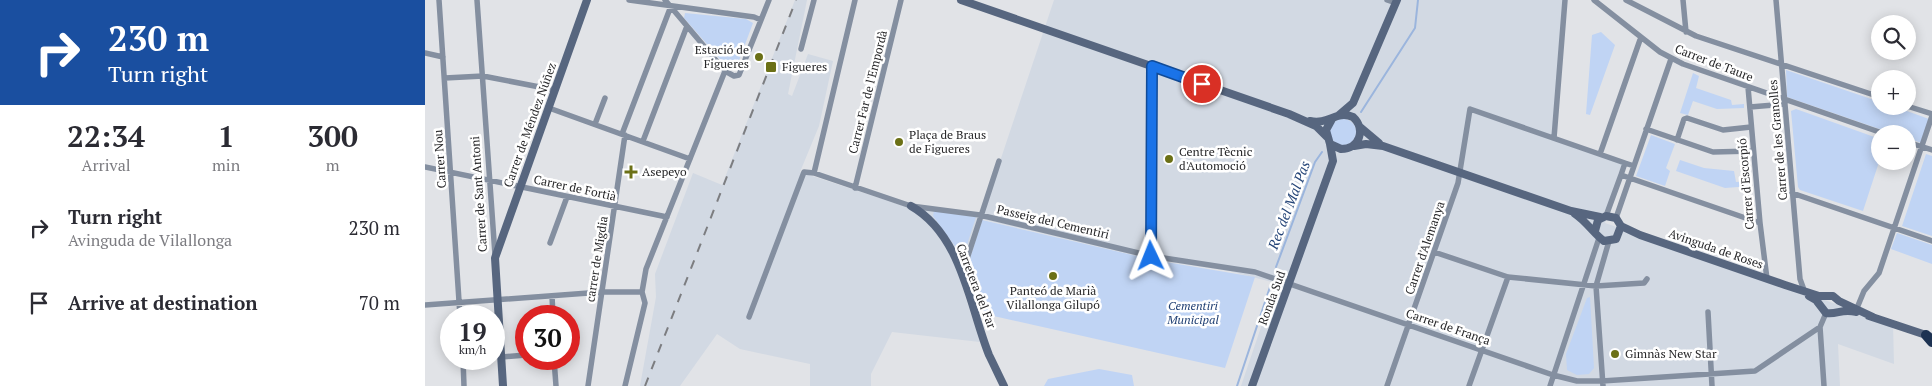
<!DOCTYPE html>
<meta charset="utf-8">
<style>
body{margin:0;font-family:"PT Serif",serif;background:#f7f7f7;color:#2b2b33;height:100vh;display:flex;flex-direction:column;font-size:19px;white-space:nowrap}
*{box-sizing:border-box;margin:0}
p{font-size:16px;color:#7c7c81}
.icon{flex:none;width:28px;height:28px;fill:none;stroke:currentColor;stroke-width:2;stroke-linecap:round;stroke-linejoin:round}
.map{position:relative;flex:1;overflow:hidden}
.sheet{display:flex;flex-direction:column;background:#fff;width:425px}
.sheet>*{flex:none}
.hud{background:#1a4fa0;color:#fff;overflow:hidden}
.controls{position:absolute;left:1446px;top:15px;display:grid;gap:10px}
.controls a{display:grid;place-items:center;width:45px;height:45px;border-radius:50%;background:#fff;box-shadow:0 2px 12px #0003;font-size:25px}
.speed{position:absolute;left:15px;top:305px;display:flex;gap:10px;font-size:25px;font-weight:700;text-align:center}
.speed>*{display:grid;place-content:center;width:65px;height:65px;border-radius:50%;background:#fff;box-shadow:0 2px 12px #0003;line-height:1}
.speed small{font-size:12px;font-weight:400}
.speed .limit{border:8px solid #d22;background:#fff;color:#111}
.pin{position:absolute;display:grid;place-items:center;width:42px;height:42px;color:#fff;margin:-21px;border:2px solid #fff;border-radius:50%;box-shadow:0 1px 5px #0007}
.me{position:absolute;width:55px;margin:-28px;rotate:358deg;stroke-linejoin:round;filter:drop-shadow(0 0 4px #0008)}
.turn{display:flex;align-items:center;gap:18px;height:105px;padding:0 25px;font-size:22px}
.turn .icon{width:65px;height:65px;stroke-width:2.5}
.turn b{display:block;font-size:35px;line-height:42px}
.eta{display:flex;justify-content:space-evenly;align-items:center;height:85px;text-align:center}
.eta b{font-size:30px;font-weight:700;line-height:35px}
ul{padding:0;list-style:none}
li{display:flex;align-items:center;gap:15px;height:75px;padding:0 25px}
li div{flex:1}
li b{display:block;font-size:19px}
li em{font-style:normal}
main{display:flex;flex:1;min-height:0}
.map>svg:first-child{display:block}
.built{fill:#d2d9e3}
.green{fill:#c0d4f4}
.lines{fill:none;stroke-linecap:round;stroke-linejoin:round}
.stream{stroke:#9bb5dd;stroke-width:2}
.street{stroke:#848fa0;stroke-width:5.5}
.secondary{stroke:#57667f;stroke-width:8}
.highway{stroke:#1d3252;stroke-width:10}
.rail{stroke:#7c7d80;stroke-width:2;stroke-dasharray:9 9;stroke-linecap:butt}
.route-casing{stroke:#114b97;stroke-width:12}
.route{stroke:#1a73e8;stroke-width:9}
.poi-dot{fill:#6b7016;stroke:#fff;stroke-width:2}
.labels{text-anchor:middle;stroke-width:5;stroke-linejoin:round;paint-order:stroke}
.poi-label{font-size:12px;fill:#272729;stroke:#fff;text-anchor:start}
.street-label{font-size:12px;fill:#272729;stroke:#fff}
.park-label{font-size:12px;font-style:italic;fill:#224174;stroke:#fff}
.water-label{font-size:14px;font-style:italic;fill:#254578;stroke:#fff}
</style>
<main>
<section class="sheet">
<div class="hud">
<div class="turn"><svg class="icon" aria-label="right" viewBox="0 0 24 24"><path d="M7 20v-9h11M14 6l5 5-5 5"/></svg><div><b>230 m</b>Turn right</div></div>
</div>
<div class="eta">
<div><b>22:34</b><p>Arrival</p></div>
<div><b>1</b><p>min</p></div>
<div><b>300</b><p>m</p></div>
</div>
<ul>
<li><svg class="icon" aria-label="right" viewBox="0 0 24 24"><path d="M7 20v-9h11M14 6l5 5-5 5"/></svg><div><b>Turn right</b><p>Avinguda de Vilallonga</p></div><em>230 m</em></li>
<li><svg class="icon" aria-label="arrive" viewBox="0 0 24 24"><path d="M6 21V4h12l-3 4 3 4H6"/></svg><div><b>Arrive at destination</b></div><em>70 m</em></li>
</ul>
</section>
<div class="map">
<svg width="1507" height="386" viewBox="0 0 1507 386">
<rect width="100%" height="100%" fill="#e1e3e7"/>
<!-- built -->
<path class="built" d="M370 0H382L363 94 367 96 383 54 408 61 394 126 375 172 482 207 556 218 629 0H1140L1130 138 1200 163 1180 223 1468 324 1469 364 1413 344 1415 386H816L851 283 804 271 729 260 556 219 536 283 555 342 467 332 446 374V386H385V364L315 349 292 334 255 386H215L231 297 230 274 268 173 297 185Z"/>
<!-- green -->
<path class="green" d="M260 13 321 19 328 23 312 66 307 70 302 67 259 18Z
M1176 32 1190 45 1165 115 1161 114 1167 35Z
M1361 70 1455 102V106H1468L1504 119 1496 143 1483 138 1482 134H1469L1362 97Z
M1268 73 1274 76 1271 88 1306 100 1307 105 1319 104V108L1292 109 1268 101 1263 115 1255 113Z
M1371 109 1455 139V159L1438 211 1375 190 1373 187 1366 111Z
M905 132a13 13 0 1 1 26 0a13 13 0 1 1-26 0Z
M1226 135 1250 144 1241 168 1245 171 1240 186 1211 176Z
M1501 154 1507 156V236L1477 226Z
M1255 160 1279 168 1309 171 1311 182 1326 181V186L1300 188 1251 171Z
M509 211 551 217 538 257 508 216Z
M557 220 729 260 830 277 800 368 555 313 541 271Z
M1472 233 1507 245V264L1466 249Z
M1165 297 1169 368 1164 374 1152 375 1142 370 1141 354 1162 298Z
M674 369 707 375 709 386H619L623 379Z"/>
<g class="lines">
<!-- stream -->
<path class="stream" d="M936 112 990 28 993 0
M851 267 890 162 897 152
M812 386 845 287"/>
<!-- street -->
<path class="street" d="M14 0 35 316
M52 0 70 255
M204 0 329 17 336 20
M240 0 300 71 309 76 314 75 344 0
M962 0 971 3
M1169 0 1235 52 1258 64 1460 134
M1201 0 1271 36 1455 97
M1258 0 1261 32
M1351 0 1375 279 1379 290
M376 49 389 0
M0 53 18 57
M20 78 58 76 130 90
M1323 87 1335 223 1342 279
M1482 106 1507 114
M1325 107 1360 104
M124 108 265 159
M170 124 180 98
M1221 129 1288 152 1328 151
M197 134 246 6
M1129 138 1140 0
M1252 140 1259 119 1262 118 1298 130 1326 127
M218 141 262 26
M1482 142 1507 150
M1175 154 1216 37
M1209 166 1200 163 1196 175 1335 223
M0 167 242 217
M389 173 430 0
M430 188 476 0
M1367 193 1507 241
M1181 216 1196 175
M1191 218 1246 59
M125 243 142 197
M1009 252 1083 277 1171 286 1219 283 1222 279
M726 256 727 66
M537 274 574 161
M127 296 128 316
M0 305 177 292H217
M1432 308 1439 291 1454 273 1507 116
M1283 312 1287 386
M324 317 379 172 389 173 486 206 555 215 726 256 830 272 1128 375 1152 381H1177L1330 371 1395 327 1401 313
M1395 327 1399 386
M77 357 101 355
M38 359 39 386
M129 359 131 386
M163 386 200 135
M200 386 220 303 217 292 221 269 300 71
M962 386 1033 183 1045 109 1200 163
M1044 386 1083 277
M1125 386 1174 238
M1178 386 1171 286 1184 241"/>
<!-- secondary -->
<path class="secondary" d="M536 0 864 114 891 126 902 137
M914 115 928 103 972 0
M885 121C904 125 911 110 928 117 941 129 935 149 916 149L905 144 901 130 907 119
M935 127 954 143
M929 146 941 144 958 146 1146 211 1175 217
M486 206C537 235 544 305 564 355 569 365 574 376 579 386
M1150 214C1161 221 1171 236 1179 241L1191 239 1196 226 1191 218 1181 216 1173 220 1170 231
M1196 226 1215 235 1360 285 1394 296H1408L1414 301 1448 317
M1384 296 1391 300 1401 313C1412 315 1417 308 1431 312
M1444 316 1504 336
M78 386 70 258 162 0
M827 386 908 161 905 144"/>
<!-- highway -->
<path class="highway" d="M1501 335 1507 342"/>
<!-- rail -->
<path class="rail" d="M220 386 371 0"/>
</g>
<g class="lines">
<!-- route casing -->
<g class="route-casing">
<path id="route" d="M726 256 727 66 777 84"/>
</g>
<!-- route -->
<use href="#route" class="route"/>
</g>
<!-- markers -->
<g class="poi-dot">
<circle cx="334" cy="57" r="5"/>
<rect x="340" y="61" width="12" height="12" rx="2.5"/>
<circle cx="474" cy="142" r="5"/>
<circle cx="744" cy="159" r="5"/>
<path d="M203.5 164.5h5v5h5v5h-5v5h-5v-5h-5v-5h5z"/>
<circle cx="628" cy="276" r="5"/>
<circle cx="1190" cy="354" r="5"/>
</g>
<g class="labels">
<!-- poi labels -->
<g class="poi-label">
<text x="324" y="54" text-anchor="end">Estació de<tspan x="324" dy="14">Figueres</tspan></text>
<text x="357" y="71">Figueres</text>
<text x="484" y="139">Plaça de Braus<tspan x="484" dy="14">de Figueres</tspan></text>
<text x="754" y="156">Centre Tècnic<tspan x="754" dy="14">d'Automoció</tspan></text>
<text x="217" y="176">Asepeyo</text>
<text x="628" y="295" text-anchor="middle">Panteó de Marià<tspan x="628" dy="14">Vilallonga Gilupó</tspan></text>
<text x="1200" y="358">Gimnàs New Star</text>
</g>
<!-- street labels -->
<g class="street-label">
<text transform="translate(1289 63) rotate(21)" y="4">Carrer de Taure</text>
<text transform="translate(443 92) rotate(-76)" y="4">Carrer Far de l'Empordà</text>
<text transform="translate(105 125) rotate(-70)" y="4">Carrer de Méndez Núñez</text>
<text transform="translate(1353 140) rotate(-95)" y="4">Carrer de les Granolles</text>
<text transform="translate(15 159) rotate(-94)" y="4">Carrer Nou</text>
<text transform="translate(1321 184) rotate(-95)" y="4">Carrer d'Escorpió</text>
<text transform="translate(150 188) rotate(12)" y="4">Carrer de Fortià</text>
<text transform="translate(54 194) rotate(-94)" y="4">Carrer de Sant Antoni</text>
<text transform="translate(628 222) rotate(13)" y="4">Passeig del Cementiri</text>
<text transform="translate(1000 248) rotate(-71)" y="4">Carrer d'Alemanya</text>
<text transform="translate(1291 249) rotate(19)" y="4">Avinguda de Roses</text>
<text transform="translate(172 259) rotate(-81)" y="4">carrer de Migdia</text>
<text transform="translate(551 286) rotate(69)" y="4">Carretera del Far</text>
<text transform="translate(847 298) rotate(-70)" y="4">Ronda Sud</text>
<text transform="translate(1023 327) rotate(19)" y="4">Carrer de França</text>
</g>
<!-- park labels -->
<g class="park-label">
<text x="768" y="310">Cementiri<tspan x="768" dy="14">Municipal</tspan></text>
</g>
<!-- water labels -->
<g class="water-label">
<text transform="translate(864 205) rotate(-69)" y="5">Rec del Mal Pas</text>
</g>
</g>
</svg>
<div class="controls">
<a><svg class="icon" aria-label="search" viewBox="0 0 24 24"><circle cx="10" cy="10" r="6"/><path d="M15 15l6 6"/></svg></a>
<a>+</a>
<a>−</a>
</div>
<div class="speed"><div>19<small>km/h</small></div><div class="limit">30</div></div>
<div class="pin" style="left:777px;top:84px;background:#d93025"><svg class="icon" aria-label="arrive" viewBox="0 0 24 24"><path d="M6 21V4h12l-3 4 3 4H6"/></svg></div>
<svg class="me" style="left:726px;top:256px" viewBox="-20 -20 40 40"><path d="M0-17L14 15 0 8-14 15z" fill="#1a73e8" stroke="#fff" stroke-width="4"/></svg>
</div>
</main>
